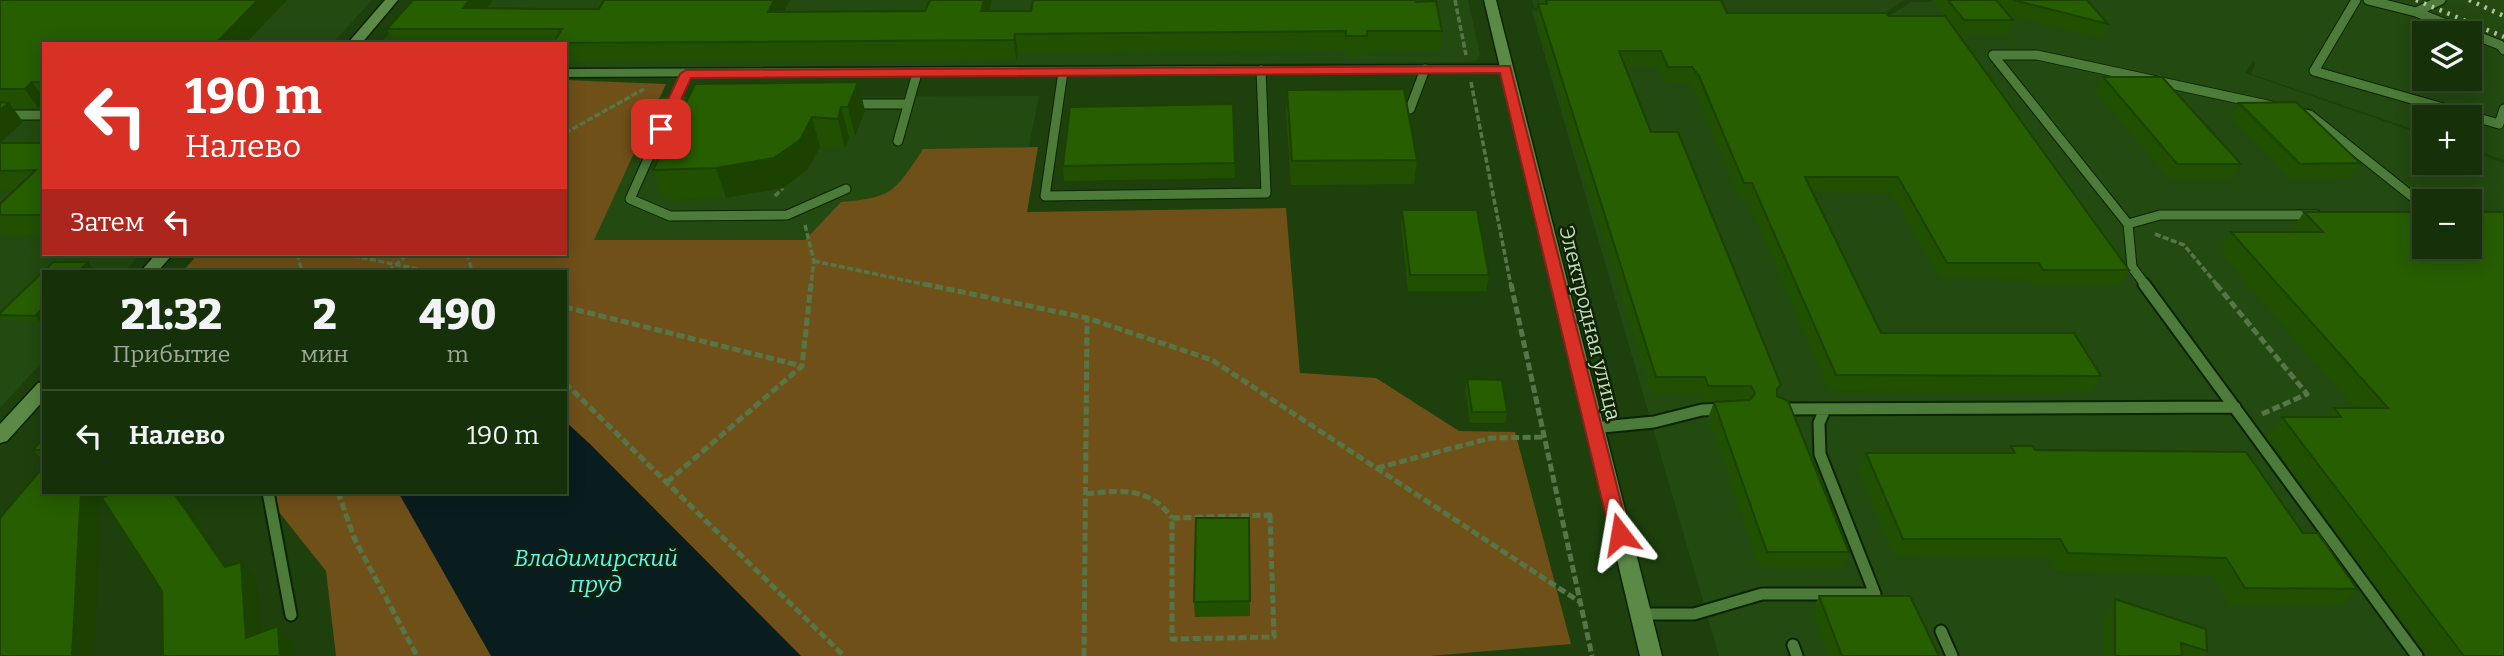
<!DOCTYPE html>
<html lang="ru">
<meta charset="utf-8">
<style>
body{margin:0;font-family:Bitter,serif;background:#1f3812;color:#f1f3f6;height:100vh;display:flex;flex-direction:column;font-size:26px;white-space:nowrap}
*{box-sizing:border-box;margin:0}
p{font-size:23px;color:#9ea99c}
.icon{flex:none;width:38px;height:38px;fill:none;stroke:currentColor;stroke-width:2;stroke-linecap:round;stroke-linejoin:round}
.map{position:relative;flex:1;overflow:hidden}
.drawer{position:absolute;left:42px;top:270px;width:525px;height:224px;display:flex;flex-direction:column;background:#163009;border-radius:0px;box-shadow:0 4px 18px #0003,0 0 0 2px #354b2a}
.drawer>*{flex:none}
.banner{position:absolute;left:42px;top:42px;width:525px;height:214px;border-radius:0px;box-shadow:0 4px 18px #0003,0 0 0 2px #354b2a;background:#d93025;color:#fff;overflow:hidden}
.tools{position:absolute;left:2412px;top:21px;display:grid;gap:14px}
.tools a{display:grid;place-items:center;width:70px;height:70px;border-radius:0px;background:#163009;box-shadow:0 4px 18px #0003,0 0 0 2px #354b2a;font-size:35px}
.pin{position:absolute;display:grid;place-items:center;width:60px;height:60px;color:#fff;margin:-30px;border-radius:14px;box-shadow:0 4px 10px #0006}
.me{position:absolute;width:77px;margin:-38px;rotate:346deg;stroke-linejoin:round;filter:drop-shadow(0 0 5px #0008)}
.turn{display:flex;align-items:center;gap:24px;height:147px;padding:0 28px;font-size:32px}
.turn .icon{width:91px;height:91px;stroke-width:2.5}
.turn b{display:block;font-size:49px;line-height:60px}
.then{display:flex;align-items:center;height:66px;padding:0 28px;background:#0003;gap:14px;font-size:26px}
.eta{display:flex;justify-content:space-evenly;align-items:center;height:119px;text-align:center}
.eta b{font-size:42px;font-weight:800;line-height:49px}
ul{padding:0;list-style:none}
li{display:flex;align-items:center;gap:21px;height:91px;padding:0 28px;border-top:2px solid #354b2a}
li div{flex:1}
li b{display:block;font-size:26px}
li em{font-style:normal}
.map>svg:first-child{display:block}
.built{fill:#234a10;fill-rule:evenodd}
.green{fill:#705019}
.water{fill:#091d1e}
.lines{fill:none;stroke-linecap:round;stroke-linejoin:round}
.lane-far1-casing{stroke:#0c2402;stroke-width:11}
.lane-casing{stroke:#0c2402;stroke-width:15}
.street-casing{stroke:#0c2402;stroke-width:3}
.secondary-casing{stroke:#0c2402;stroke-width:3}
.path-far1{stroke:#577648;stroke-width:3.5;stroke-dasharray:6 2.5;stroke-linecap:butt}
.path{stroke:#577648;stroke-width:5;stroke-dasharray:8 3.5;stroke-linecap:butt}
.lane-far1{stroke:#4d7b39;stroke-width:9}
.lane{stroke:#4d7b39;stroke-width:11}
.street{fill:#4d7b39;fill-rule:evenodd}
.secondary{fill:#5b8a47;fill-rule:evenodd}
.rail{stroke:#adc7a2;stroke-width:4.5;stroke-dasharray:2.5 6;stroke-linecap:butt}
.wall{fill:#215100}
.shaded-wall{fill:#1b4200}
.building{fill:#265e00;stroke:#1b4200;stroke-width:2}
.route{fill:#d93025;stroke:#8d1f18;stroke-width:2}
.labels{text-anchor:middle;stroke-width:5;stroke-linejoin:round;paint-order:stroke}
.street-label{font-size:21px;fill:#c3dcb9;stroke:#102307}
.water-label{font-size:23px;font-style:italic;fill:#5cf6f9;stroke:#102307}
</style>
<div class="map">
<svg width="2504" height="656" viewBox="0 0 2504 656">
<rect width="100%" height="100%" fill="#1d400c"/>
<!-- built -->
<path class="built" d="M0 0H372L332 44H44V254H141L125 271H44V360L0 408Z
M418 0H1468L1480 54 1477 60 1470 62 565 69V44H380Z
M1532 0H1905L1873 20 1534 8Z
M2039 0 2111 21 2043 0H2504V160L2469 148V117H2424V133L2251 74 2256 62 2253 61 2245 73 2424 135V163H2469V151L2504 163V656H1719L1532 11 1878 23 1911 2ZM2424 33H2469V79H2424ZM2424 201H2469V247H2424Z
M1039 96 1029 147 923 149 901 184 878 199 841 202 805 240H593L661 97Z"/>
<!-- green -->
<path class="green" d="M565 80 666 84 594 240H805L841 202C892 198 895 192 923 149L1038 147 1027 212 1286 208 1300 373 1376 378 1459 431 1515 432 1571 644 1430 656H336L326 571 263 492H565V271H183L198 254H565Z"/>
<!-- water -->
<path class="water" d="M565 421 591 445 801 656H491L398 492H565Z"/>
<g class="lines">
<!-- lane-far1 casing -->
<g class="lane-far1-casing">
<path id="lane-far1" d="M2356 0 2314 71 2499 124 2504 109
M2368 0 2416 12 2500 45 2504 50
M2416 12 2441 0
M1063 72 1045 196 1266 193 1261 70
M686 74 630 199 670 216 787 215 846 189
M852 104H908
M1410 109 1425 69
M2298 112 2310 115 2424 206
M0 115H44
M898 141 917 73
M2128 224 2160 215H2317
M2146 286 2132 267 2128 224 1993 55H2037L2272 106"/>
</g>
<!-- lane casing -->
<g class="lane-casing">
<path id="lane" d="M2144 284 2417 656
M1779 409 2235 407
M1592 428 1654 422 1702 410 1724 409
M268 492 291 615
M1640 614H1694L1762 594H1875L1820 454 1819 423 1825 409
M1941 631 1952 656
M1793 645 1797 656"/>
</g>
<!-- street casing -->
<g class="street-casing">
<path id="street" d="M1505 65 1512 69 1510 72 565 77V69Z"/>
</g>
<!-- secondary casing -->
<g class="secondary-casing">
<path id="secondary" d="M385 0H398L361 44H347Z
M1484 0H1496L1662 656H1640Z
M156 254H173L158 271H141Z
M44 382V400L7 441 0 443V424L38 383Z"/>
</g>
<!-- path-far1 -->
<path class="path-far1" d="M1455 0 1466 55
M1471 82 1511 286
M565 133 644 89
M775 196 783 188
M805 225 814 261 811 286
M2155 234 2184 245 2218 286
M297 254 302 271
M345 254 427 271
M467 254 472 271
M814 261 932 286
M389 271 408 254"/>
<!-- path -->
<path class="path" d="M924 284 1087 318 1212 360 1580 602
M1511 284 1592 656
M2216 284 2307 394 2260 415
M565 307 802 366
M565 383 844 656
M1377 468 1491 438 1544 437
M667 482 802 366 811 284
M338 492 355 540 417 656
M1086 494C1121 490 1150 487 1172 518
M1270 515 1274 637 1172 639V518Z
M1084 656 1087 318"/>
<!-- lane-far1 -->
<use href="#lane-far1" class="lane-far1"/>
<!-- lane -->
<use href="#lane" class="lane"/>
<!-- street -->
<use href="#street" class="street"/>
<!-- secondary -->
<use href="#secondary" class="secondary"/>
<!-- rail -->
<path class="rail" d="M2416 0 2504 37
M2469 0 2504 16"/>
</g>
<!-- wall -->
<path class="wall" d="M0 0H287L245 44H44V103L38 108H13L23 122 0 143Z
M604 0H790L783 12 925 11 930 0H992L989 11 1416 2 1442 31 1440 50 1366 51V56H1345V50L1018 53 1016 60 565 62V44H395L387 29 486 8 599 9Z
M1539 0H1721L1727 13 1889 16H1944L1931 0H2087L2108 24 2101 38 2009 15 2013 20 2007 35 1958 34 2129 270 2120 285H2035L2030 279 1940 278 1891 193 1813 192 1881 333 2101 376 2092 392 1829 391 1747 198 1740 199 1695 91 1689 83 1665 82 1658 66H1625L1651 132 1777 397 1849 552 1842 568H1760L1708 418 1714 402H1719H1703L1700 393H1651L1536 18 1538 4H1540Z
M2103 77 2241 164 2231 179H2169L2096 92Z
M858 82 865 111 855 136 849 137 845 148 820 147 808 169 783 188 726 198 664 200 653 170Z
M1287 90 1417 160 1414 184 1291 185 1286 114Z
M2239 103 2360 163 2350 178 2290 179 2231 118Z
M1233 104 1235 178 1064 181 1063 166Z
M0 143H44V235H4L0 230V204L14 190 0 191Z
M1402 210 1489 275 1486 291H1408L1401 225Z
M2304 212H2504V656H2429L2267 437 2282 417H2327L2334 408H2355L2219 252 2231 232H2292L2291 231Z
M53 262H88L93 268 89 271H44V317L39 321 3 320 0 317V313Z
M1467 379 1507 412 1505 423H1470L1465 390Z
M44 438V462L33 450Z
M2011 446 2035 450 2303 533 2357 589 2341 606 2230 605 2212 576 2056 571 2049 557 1894 556 1858 471 1866 453H2006Z
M1249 518 1250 616 1195 617 1194 602Z
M1819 596 1939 656H1829L1812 612Z
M2115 599 2207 651 2203 656H2103L2104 615Z"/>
<!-- shaded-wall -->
<path class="shaded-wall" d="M258 0H287L245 44H215Z
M469 0H493L471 27 463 8Z
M774 0H790L773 31 768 12Z
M984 0H992L984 30 981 11Z
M1015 34 1018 53 1016 60 1014 40Z
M32 82 44 99V103L38 108 25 89Z
M858 82 865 111 855 136 848 107Z
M9 103 23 122 0 143V110Z
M841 107 849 137 845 148 838 119Z
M812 117 820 147 808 169 783 188 726 198 716 168Z
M88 262 93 268 89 271H79Z
M44 307V317L39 321 35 316Z
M81 492H101L94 656H72Z
M173 492H175L241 586 225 567Z
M241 562 257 582 263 656 246 638Z
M278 626 294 645 295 656H280Z"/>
<!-- building -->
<path class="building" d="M0 0H258L215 44H44V82H32L25 89H0Z
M413 0H469L463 8 542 9H599L604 0H774L768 12 925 11 930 0H984L981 11H1031L1033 0H1415L1416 2 1436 1 1442 31H1367V36H1346V31L1015 34 1014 40 553 43 562 29H387Z
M1546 0H1721L1727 13H1886L1889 16H1945L2129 270H2043L2039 263H1947L1898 177H1805L1881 333H2074L2101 376 1836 375 1752 183H1744L1699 76 1692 67H1668L1661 51H1619L1651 132H1678L1781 385 1777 389V396L1788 401 1849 552H1767L1714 402 1750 400 1755 393 1751 386H1708L1705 377H1656L1538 4H1547Z
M1948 0H1996L2013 20H1964Z
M2013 0H2087L2108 24Z
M2103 77H2162L2241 164H2177Z
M858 82 848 107H841L838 119 812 117 800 140 774 158 716 168 653 170 695 84Z
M1404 89 1417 160 1292 161 1287 90Z
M0 102 9 103 0 110Z
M2296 102 2360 163 2300 164 2239 103Z
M1233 104 1235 163 1063 166 1070 107Z
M0 143H44V215H0V204L36 170 0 171Z
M1402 210H1477L1489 275H1410Z
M2304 212H2424V247H2469V212H2504V656H2464L2282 417H2341L2334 408H2388L2231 232H2323Z
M53 262H88L79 271H44V307L35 316 0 315V313Z
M1467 379 1502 380 1507 412H1472Z
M44 438V450H33Z
M2011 446H2033L2035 450 2246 452 2303 533H2318L2357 589 2245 588 2226 558 2068 553 2060 539H1903L1866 453H2015Z
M44 466V492H81L72 656H0V518Z
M114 492H173L225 567 241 562 246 638 278 626 280 656H163L162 591 102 498Z
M1196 518H1249L1250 601 1194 602Z
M1819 596H1910L1939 656H1842Z
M2115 599 2206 629 2207 651 2181 643 2182 656H2115Z"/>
<!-- route -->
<path class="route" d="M1510 66 1629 534 1620 541 1610 534 1500 73 691 78 666 132 654 129 680 74 686 70Z"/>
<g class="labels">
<!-- street labels -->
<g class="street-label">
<text transform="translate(1590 323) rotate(76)" y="7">Электродная улица</text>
</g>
<!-- water labels -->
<g class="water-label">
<text x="596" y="566">Владимирский<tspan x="596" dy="26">пруд</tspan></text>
</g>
</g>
</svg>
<div class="tools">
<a><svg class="icon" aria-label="layers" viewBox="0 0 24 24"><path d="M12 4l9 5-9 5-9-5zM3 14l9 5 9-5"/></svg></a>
<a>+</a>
<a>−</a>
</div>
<div class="pin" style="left:661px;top:129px;background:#d93025"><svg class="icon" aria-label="arrive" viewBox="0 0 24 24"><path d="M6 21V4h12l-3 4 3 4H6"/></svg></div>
<svg class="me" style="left:1620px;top:534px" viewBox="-20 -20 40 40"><path d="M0-17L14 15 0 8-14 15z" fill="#d93025" stroke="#fff" stroke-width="4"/></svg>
<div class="banner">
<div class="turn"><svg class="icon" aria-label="left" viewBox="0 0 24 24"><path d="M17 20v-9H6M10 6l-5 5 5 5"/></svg><div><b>190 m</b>Налево</div></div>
<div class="then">Затем<svg class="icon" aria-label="left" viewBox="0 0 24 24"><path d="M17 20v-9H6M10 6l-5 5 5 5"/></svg></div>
</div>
<section class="drawer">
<div class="eta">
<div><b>21:32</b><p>Прибытие</p></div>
<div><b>2</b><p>мин</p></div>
<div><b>490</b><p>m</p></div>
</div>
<ul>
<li><svg class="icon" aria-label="left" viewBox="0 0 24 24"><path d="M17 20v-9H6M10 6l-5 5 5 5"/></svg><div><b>Налево</b></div><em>190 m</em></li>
</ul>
</section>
</div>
